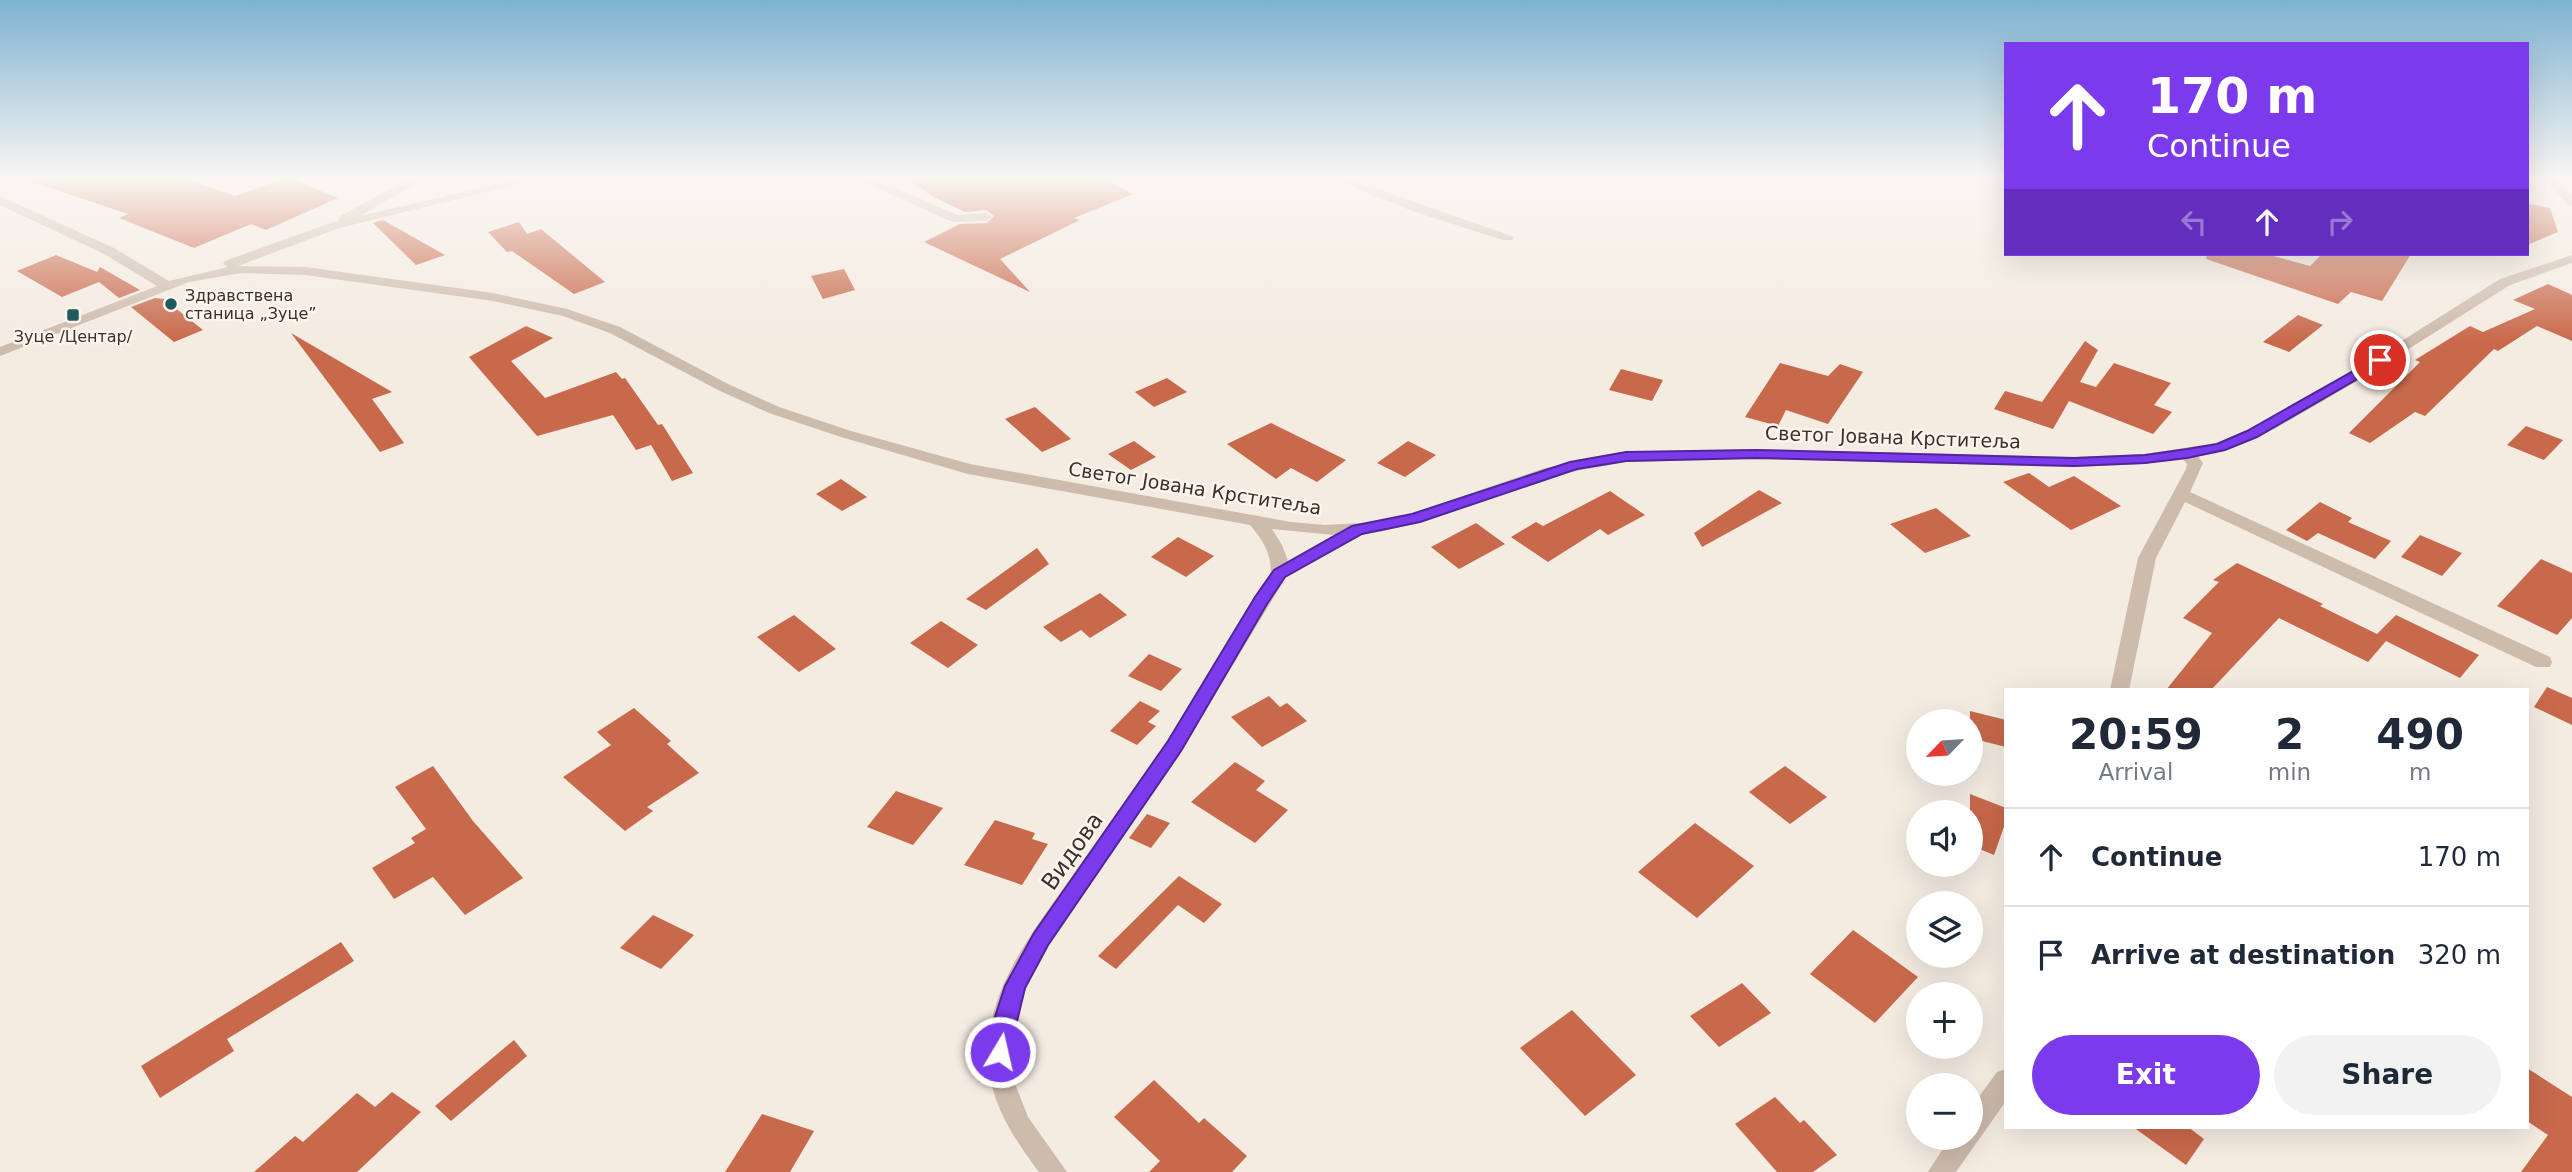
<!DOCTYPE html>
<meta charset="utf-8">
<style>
body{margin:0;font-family:"DejaVu Sans",sans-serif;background:#f2f2f3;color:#1f2937;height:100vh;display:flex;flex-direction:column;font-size:26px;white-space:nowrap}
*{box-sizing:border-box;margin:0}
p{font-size:23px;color:#747a83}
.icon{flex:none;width:38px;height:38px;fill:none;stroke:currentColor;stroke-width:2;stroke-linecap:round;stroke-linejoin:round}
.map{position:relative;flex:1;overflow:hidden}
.panel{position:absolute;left:2004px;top:688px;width:525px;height:441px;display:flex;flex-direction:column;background:#fff;border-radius:0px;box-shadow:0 7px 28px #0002}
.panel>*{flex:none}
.top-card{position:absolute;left:2004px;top:42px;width:525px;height:214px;border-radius:0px;box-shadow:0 7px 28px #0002;background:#7c3aed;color:#fff;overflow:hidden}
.needle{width:46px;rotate:245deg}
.fabs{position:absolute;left:1906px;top:709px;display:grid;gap:14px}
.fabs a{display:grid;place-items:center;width:77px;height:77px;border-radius:50%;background:#fff;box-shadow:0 7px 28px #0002;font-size:35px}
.pin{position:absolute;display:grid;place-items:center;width:60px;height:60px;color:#fff;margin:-30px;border:4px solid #fff;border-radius:50%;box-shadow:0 2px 7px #0007}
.me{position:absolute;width:77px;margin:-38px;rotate:9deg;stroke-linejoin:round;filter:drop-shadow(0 0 5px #0008)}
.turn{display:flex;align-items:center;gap:24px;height:147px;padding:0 28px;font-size:32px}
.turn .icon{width:91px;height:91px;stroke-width:2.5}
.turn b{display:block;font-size:49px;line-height:60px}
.lanes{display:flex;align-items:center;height:66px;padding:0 28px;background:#0003;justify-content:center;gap:35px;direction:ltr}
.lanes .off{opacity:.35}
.eta{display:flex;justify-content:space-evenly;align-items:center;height:119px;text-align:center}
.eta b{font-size:42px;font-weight:700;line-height:49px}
.cta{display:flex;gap:14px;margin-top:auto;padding:14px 28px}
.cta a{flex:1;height:80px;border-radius:42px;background:#7c3aed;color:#fff;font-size:28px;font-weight:700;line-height:80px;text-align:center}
.cta a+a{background:#f2f2f3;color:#1f2937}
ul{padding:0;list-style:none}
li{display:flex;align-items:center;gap:21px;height:98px;padding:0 28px;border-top:2px solid #e0e1e3}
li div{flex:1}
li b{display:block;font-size:26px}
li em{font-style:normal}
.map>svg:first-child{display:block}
.building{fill:#c8694b}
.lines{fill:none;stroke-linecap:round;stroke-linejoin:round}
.minor{fill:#cdbbac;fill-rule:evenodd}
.route{fill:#7c3aed;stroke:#51269a;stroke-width:2}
.poi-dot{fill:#1f5a5e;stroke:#fbf5ee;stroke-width:2.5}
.labels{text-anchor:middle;stroke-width:5;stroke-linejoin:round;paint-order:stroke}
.far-poi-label{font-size:16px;fill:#3b302b;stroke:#fbf5ee;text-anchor:start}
.street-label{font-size:19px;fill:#3b302b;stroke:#fbf5ee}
.near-street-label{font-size:23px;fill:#3b302b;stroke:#fbf5ee}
</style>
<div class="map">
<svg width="2572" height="1172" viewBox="0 0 2572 1172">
<rect width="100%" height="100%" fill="#f4ebe1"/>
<!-- building -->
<path class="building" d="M30 177H181L235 196 288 177 338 198 266 230 251 224 194 248 119 218 128 214 30 181Z
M904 177H1103L1133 194 1074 218 1080 220 1000 259 1030 292 924 242 960 224 987 223 994 216 986 210 965 212 934 197Z
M2527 204 2550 208 2558 232 2527 245Z
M383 220 445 255 416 265 373 223Z
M519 222 527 234 541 229 605 282 574 294 512 251 507 252 488 232Z
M2207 254H2266L2310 266 2322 254H2411L2382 301 2351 292 2338 304 2206 259Z
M56 255 97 272 100 267 140 290 119 298 99 282 62 297 17 271Z
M844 269 855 290 823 299 811 276Z
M2548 284 2572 295V341L2537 326 2498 351 2494 349 2425 416 2415 412 2370 443 2349 433 2420 362 2415 360 2470 326 2483 332 2535 309 2513 300Z
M155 298 164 299 203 330 174 342 131 307Z
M2298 315 2323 325 2289 352 2263 342Z
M526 326 553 338 511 361 545 398 616 372 622 379 625 378 658 425 662 424 693 473 672 481 651 445 636 450 613 415 537 436 469 357Z
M291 333 392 392 372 399 404 443 380 452Z
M2085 341 2098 350 2080 382 2096 387 2114 363 2171 383 2154 405 2172 412 2153 434 2069 401 2053 429 1994 409 2005 391 2042 402Z
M1780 363 1828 376 1840 364 1863 372 1828 424 1786 410 1778 426 1745 417Z
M1621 369 1663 380 1652 401 1609 390Z
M1167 378 1187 392 1154 407 1135 392Z
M1035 407 1071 439 1042 452 1005 419Z
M1271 423 1346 460 1317 482 1291 468 1276 479 1227 444Z
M2526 426 2563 440 2544 460 2507 445Z
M1134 441 1156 457 1131 470 1108 454Z
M1408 441 1436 455 1405 477 1377 463Z
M2029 473 2049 487 2074 476 2121 506 2071 530 2003 482Z
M841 479 867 497 842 511 816 494Z
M1759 490 1782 503 1702 547 1694 533Z
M1610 491 1645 515 1608 535 1600 529 1548 562 1511 537 1536 522 1543 526Z
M2320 502 2352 518 2348 522 2391 541 2375 559 2318 533 2307 541 2286 530Z
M1936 508 1971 536 1925 553 1890 524Z
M1476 523 1505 544 1459 569 1431 547Z
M2420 535 2462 553 2442 576 2401 557Z
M1178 537 1214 556 1186 577 1151 557Z
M1037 548 1049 564 986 610 966 599Z
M2541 559 2572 573V618L2557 635 2497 606Z
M2237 563 2323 604 2320 606 2377 634 2396 615 2479 655 2460 678 2386 641 2368 662 2279 618 2211 690H2166L2212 633 2183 618 2219 582 2213 580Z
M1100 593 1127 615 1090 638 1081 630 1061 642 1043 627Z
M794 615 836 649 799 672 757 637Z
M941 621 978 645 948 668 910 643Z
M1149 654 1182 669 1161 691 1128 676Z
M2547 687 2572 698V725L2534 707Z
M1269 696 1280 707 1287 703 1307 721 1262 747 1231 717Z
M1140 701 1160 711 1148 722 1156 726 1137 745 1110 731Z
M634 708 671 741 667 744 699 773 647 807 653 811 625 831 563 777 611 745 597 732Z
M1970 711 2006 720V747L1970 738Z
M1235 762 1265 781 1256 790 1288 810 1255 843 1191 802Z
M433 766 473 821 523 878 465 915 433 877 394 899 372 868 415 843 411 838 426 829 395 787Z
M1785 766 1827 797 1790 824 1749 792Z
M896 791 943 808 913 845 867 827Z
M1970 794 2006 808V821L1994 855 1970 845Z
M1147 814 1170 823 1151 848 1129 838Z
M995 820 1035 833 1032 839 1048 844 1022 885 964 865Z
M1695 823 1754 866 1697 918 1638 872Z
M1179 876 1222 904 1204 923 1178 905 1116 969 1098 956Z
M653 915 694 935 661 969 620 948Z
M1853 930 1918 977 1875 1023 1810 974Z
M341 942 354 961 227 1039 234 1051 160 1098 141 1066Z
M1742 983 1771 1013 1719 1047 1690 1016Z
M1572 1010 1636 1075 1585 1116 1520 1048Z
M514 1040 527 1056 451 1121 435 1106Z
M2527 1068 2572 1097V1172H2521L2548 1135 2527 1121Z
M1154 1080 1199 1123 1204 1118 1247 1156 1232 1172H1149L1160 1161 1114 1117Z
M392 1092 421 1112 357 1172H254L295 1136 303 1142 357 1093 375 1107Z
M1775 1097 1800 1123 1804 1120 1837 1155 1813 1172H1777L1735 1124Z
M762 1114 814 1131 790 1172H725Z
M2133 1127H2188L2204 1139 2186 1165Z"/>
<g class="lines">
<!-- minor -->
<path class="minor" d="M412 177H427L360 216 527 177H548L339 228 238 266 305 267 493 293 567 309 620 327 728 384 779 407 851 431 970 464 1291 522 1325 525 1379 522 1410 514 1545 468 1626 452 1756 449 2074 457 2145 454 2216 443 2266 422 2354 371 2500 279 2572 255V263L2510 285 2364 377 2276 428 2226 450 2197 455 2203 463 2190 492 2550 657 2552 662 2550 667H2536L2185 502 2156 558 2129 690H2110L2138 558 2186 469 2187 464 2182 458 2145 464 2074 467 1756 459 1626 462 1554 475 1421 522 1379 532 1359 533 1286 577 1181 751 1049 946 1026 988 1015 1026 1012 1052 1015 1084 1028 1117 1067 1172H1039C1012 1136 988 1100 988 1053 988 982 1042 920 1080 865 1108 825 1137 785 1165 744 1203 689 1236 630 1271 573 1271 553 1263 540 1250 525L968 474 841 437 769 413 718 390 610 333 563 316 493 301 305 275 241 273 189 282 0 356V347L157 286 104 254 0 205V196L114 248 169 281 228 267 223 264 225 261 339 220 340 216ZM1272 529 1334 535 1288 561 1282 545Z
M853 177H869L958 215 986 213 992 217 986 221 952 222Z
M1327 177H1344L1514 237 1513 240H1503L1415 212Z
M2542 177H2555L2572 195V206L2568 205Z
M2006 1069V1101L1956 1172H1928L1950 1138H1970V1109L1997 1072Z"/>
</g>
<!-- sky -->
<linearGradient id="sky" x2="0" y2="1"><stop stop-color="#7eb2d2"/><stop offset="0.52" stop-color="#faf6f2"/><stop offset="1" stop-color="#faf6f2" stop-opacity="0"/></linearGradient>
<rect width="2572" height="341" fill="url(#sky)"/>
<!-- route -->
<path class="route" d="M2380 356 2387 360 2385 363 2257 437 2225 450 2187 458 2145 463 2074 466 1756 458 1626 461 1577 469 1420 522 1362 534 1285 577 1267 604 1181 751 1048 945 1025 988 1008 1059 1000 1062 992 1059 989 1052 992 1026 1005 986 1034 933 1168 741 1255 597 1274 570 1352 526 1412 514 1570 462 1626 452 1756 450 2074 458 2145 455 2187 449 2217 444 2247 431Z"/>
<!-- markers -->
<g class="poi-dot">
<circle cx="171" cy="304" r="7"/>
<rect x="66" y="308" width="14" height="14" rx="3.5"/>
</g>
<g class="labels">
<!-- far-poi labels -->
<g class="far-poi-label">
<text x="185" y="301">Здравствена<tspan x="185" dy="18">станица „Зуце”</tspan></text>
<text x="73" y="342" text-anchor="middle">Зуце /Центар/</text>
</g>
<!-- street labels -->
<g class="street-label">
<text transform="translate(1893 437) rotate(2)" y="7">Светог Јована Крститеља</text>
<text transform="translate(1195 488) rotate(9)" y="7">Светог Јована Крститеља</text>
</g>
<!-- near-street labels -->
<g class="near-street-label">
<text transform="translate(1072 851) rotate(-55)" y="8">Видова</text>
</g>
</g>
</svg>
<div class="fabs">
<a><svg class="needle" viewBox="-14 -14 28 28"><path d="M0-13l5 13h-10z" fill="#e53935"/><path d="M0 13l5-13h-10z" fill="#747a83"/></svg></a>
<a><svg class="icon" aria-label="sound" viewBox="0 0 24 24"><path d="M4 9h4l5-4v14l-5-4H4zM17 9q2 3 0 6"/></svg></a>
<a><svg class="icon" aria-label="layers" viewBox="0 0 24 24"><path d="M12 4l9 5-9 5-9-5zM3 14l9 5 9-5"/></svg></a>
<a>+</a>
<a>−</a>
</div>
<div class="pin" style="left:2380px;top:360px;background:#d93025"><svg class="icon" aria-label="arrive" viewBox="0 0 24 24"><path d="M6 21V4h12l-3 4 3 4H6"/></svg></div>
<svg class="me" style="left:1000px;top:1052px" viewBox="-20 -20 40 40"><circle r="17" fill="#7c3aed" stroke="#fff" stroke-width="3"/><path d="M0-11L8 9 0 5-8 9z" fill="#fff"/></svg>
<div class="top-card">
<div class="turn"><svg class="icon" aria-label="ahead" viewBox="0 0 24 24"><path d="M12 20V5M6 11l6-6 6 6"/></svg><div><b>170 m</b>Continue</div></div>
<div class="lanes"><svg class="icon off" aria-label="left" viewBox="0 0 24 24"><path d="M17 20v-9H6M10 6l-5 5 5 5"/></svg><svg class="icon" aria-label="ahead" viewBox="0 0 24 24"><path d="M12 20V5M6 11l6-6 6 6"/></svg><svg class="icon off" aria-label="right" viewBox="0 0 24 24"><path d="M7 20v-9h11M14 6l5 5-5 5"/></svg></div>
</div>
<section class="panel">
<div class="eta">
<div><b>20:59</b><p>Arrival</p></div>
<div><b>2</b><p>min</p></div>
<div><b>490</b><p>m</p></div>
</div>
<ul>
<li><svg class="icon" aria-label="ahead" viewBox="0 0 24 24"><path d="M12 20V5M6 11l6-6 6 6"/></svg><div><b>Continue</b></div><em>170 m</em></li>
<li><svg class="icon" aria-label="arrive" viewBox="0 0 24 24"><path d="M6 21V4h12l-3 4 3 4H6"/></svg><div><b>Arrive at destination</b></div><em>320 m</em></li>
</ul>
<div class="cta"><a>Exit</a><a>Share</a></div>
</section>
</div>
